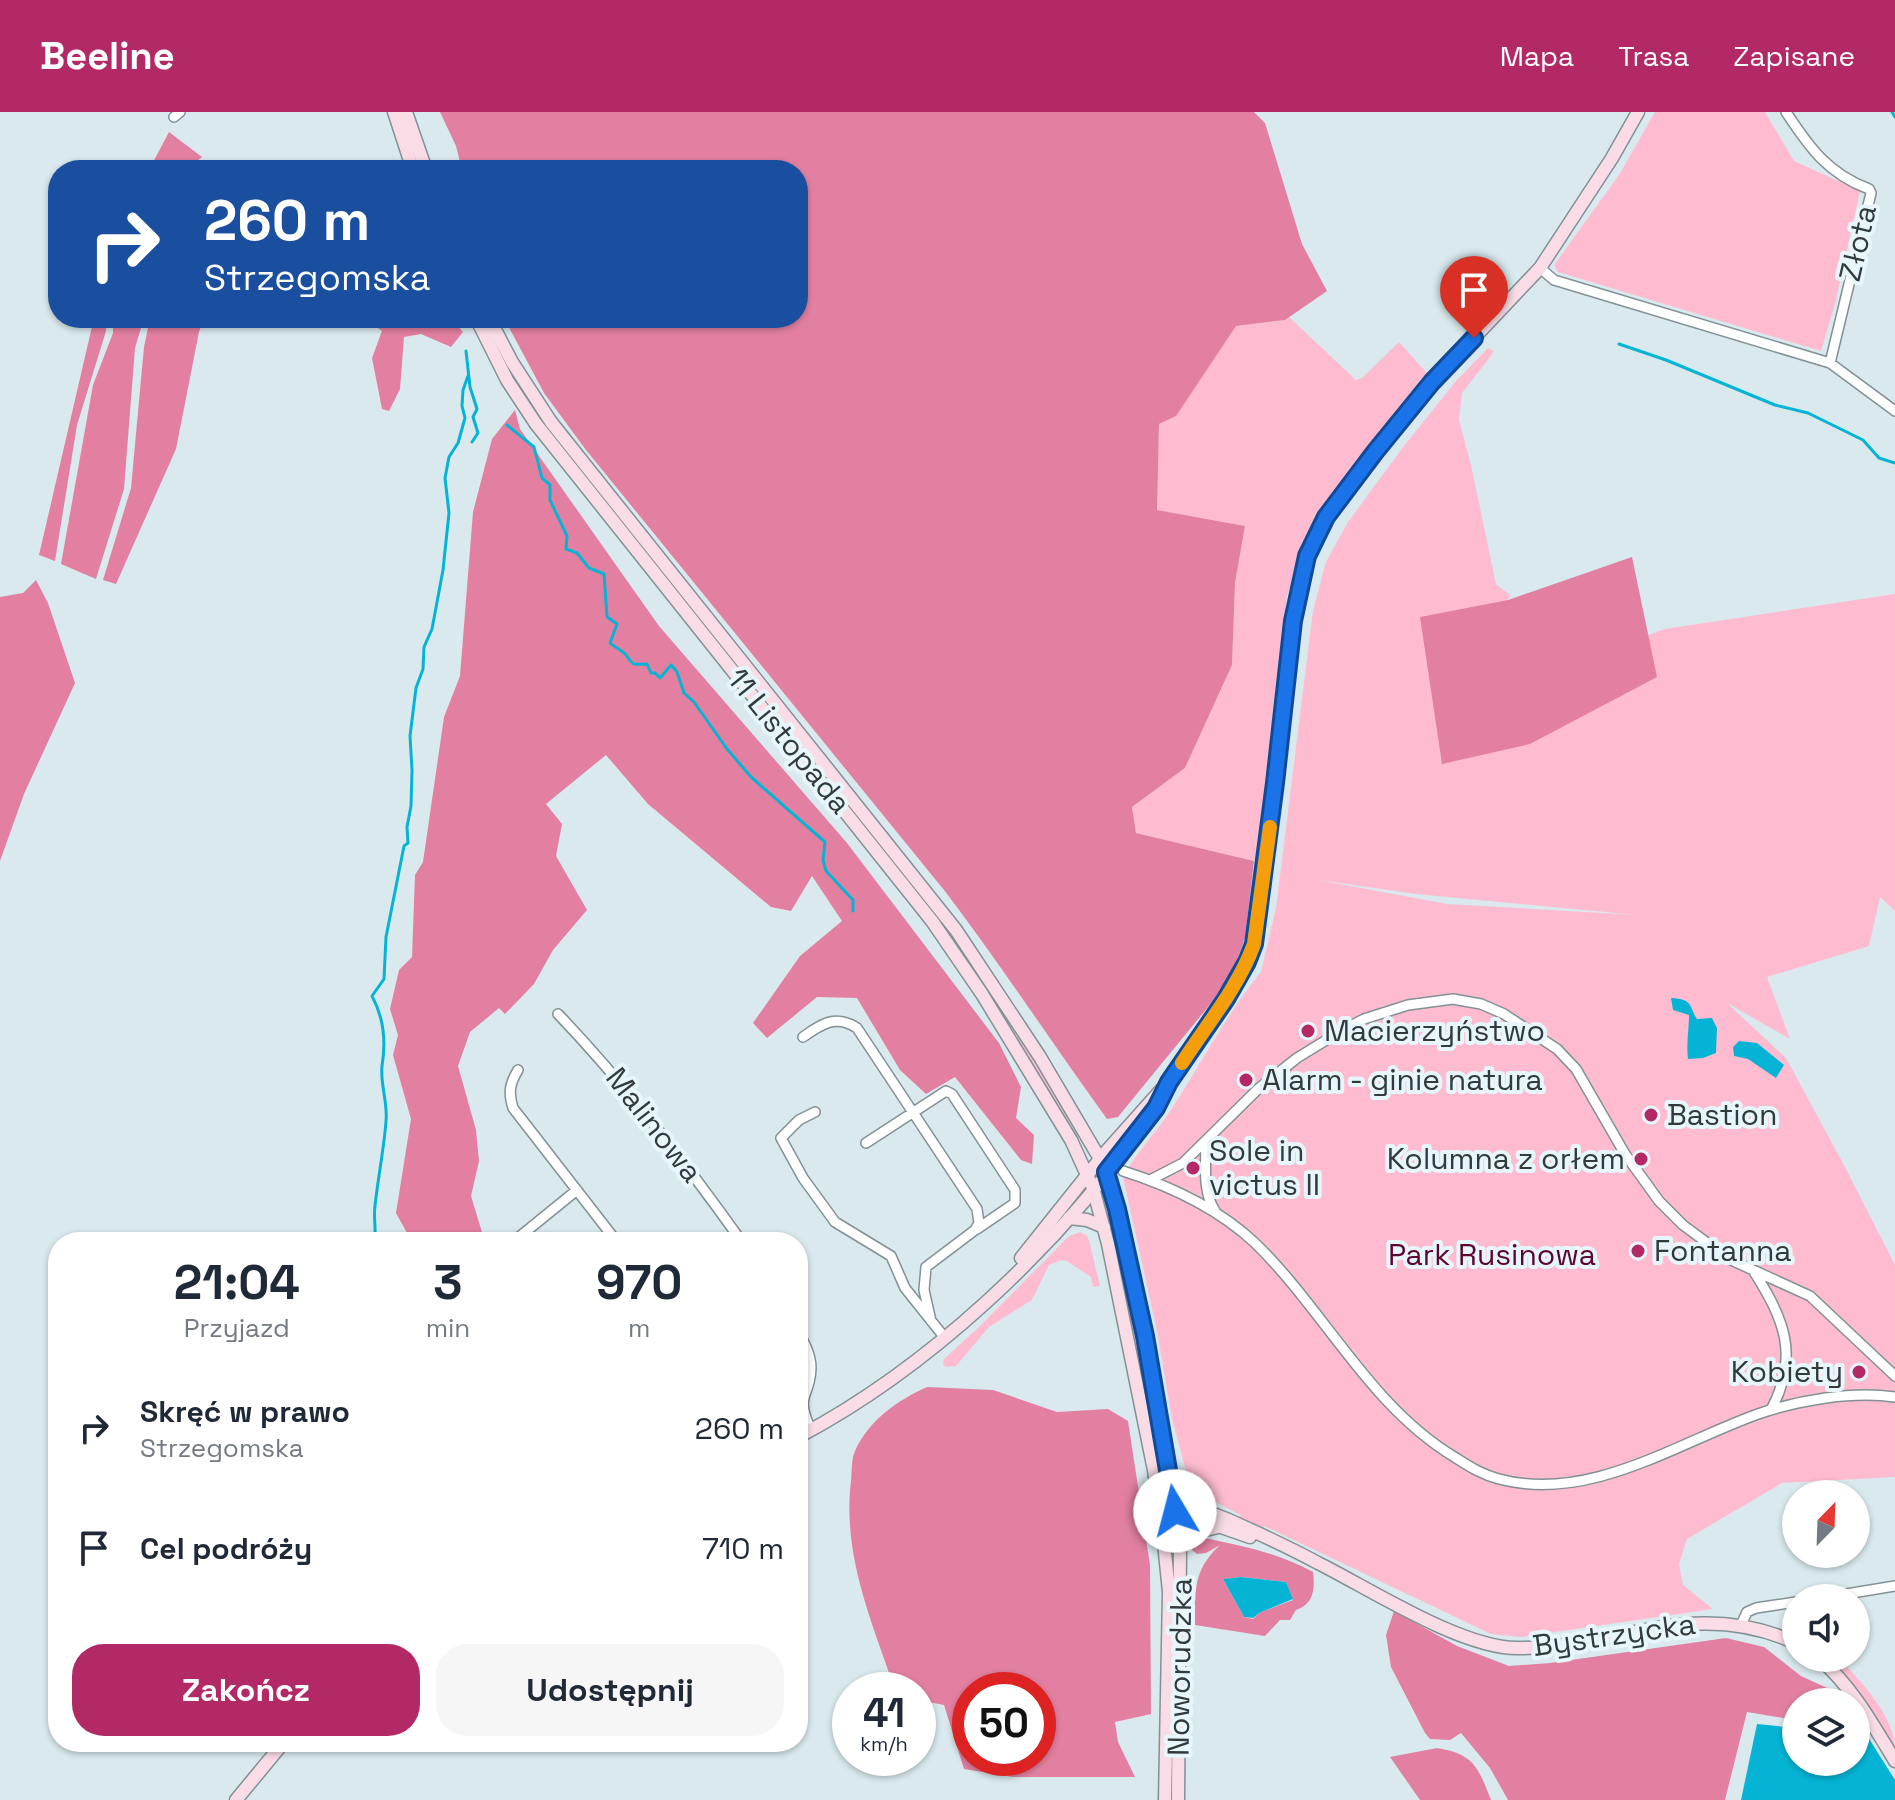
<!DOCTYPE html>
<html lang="pl">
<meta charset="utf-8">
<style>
body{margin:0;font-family:"Space Grotesk",sans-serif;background:#f6f6f7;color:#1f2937;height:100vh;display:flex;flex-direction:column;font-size:30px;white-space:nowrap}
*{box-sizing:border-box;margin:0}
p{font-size:26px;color:#747a83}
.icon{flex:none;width:44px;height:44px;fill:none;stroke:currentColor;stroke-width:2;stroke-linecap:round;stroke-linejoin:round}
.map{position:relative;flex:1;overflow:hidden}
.panel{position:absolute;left:48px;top:1120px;width:760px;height:520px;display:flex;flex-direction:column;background:#fff;border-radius:32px;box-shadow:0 2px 6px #0004}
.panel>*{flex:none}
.top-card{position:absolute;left:48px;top:48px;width:760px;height:168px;border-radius:32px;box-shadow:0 2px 6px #0004;background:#1a4fa0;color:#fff;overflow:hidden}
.needle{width:52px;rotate:23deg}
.tools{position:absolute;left:1782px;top:1368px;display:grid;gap:16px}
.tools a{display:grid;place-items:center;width:88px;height:88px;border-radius:50%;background:#fff;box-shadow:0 2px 6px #0004;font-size:40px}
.speed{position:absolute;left:832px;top:1560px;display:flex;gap:16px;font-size:40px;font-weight:700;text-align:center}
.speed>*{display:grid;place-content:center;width:104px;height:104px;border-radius:50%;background:#fff;box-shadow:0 2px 6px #0004;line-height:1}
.speed small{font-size:20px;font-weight:400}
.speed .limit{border:12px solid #d22;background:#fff;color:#111}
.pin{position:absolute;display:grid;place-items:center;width:68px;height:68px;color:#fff;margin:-82px -34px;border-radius:50% 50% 50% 0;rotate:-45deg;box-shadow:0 0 8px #0007}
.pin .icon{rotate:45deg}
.me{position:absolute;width:88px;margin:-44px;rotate:352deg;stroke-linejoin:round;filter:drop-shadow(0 0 6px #0008)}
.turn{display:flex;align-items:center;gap:28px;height:168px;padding:0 24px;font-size:36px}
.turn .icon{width:104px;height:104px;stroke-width:2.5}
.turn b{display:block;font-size:56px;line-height:68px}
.eta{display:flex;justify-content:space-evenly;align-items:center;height:136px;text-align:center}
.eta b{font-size:48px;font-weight:800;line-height:56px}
.cta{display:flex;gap:16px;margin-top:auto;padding:16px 24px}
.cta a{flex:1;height:92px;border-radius:32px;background:#b32965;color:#fff;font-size:32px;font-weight:800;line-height:92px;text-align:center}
.cta a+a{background:#f6f6f7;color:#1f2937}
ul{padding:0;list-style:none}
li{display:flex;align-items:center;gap:24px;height:120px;padding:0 24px}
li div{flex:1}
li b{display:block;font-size:30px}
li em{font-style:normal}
header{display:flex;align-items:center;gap:48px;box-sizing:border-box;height:112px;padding:0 40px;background:#b32965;color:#fff}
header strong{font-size:38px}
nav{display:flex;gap:44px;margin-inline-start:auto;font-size:28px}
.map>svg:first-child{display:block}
.green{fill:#ffbcd0;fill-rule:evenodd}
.forest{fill:#e380a1;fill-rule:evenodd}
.water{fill:#05b4d5}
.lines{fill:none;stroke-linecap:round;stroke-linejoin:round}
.stream{stroke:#05b4d5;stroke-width:3}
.street-casing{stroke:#829195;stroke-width:12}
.secondary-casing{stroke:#829195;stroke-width:15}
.street{stroke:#fff;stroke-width:9}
.secondary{stroke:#f9dce5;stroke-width:12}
.route-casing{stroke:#114b97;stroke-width:20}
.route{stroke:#1a73e8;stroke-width:14}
.slow{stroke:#f59e0b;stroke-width:14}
.poi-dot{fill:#b32965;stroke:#e6f6fb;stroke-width:3}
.labels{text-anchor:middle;stroke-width:8;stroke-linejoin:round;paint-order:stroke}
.street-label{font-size:30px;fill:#333a3b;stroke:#e6f6fb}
.poi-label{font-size:30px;fill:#333a3b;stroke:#e6f6fb;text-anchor:start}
.park-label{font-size:30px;fill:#5f0430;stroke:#e6f6fb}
</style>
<header>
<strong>Beeline</strong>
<nav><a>Mapa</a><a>Trasa</a><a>Zapisane</a></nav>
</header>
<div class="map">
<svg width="1895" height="1688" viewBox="0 0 1895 1688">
<rect width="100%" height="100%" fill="#d9e9ed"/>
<!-- green -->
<path class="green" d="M1655 0H1765L1794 49 1860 79 1835 192 1821 239 1558 160 1554 153 1619 63Z
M1289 205 1356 268 1362 266 1399 230 1427 261 1333 379 1307 422 1287 485 1257 746 1254 749 1136 721 1132 695 1185 656 1232 553 1235 471 1245 414 1156 398 1159 312 1176 303 1236 214 1285 208Z
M481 206H484L502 243 535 297 956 827 1040 954 1083 1025 1080 1027 983 874 933 801 557 332 516 275Z
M1488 236 1494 239 1491 244 1462 281 1459 308 1471 353 1496 472 1511 484 1507 488 1656 566 1648 523 1665 517 1895 482V799L1880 785 1869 834 1767 865 1790 927 1727 891 1786 946 1845 1055 1895 1153V1365L1782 1371 1687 1427 1679 1452 1683 1473 1713 1497 1520 1525 1491 1522 1264 1414V1417L1236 1405 1242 1404 1191 1377 1172 1307 1157 1219 1123 1065C1135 1043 1152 1025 1166 1005 1199 957 1224 905 1261 860L1276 796 1313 499 1326 450 1348 410 1404 334 1456 269ZM1318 768 1416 782 1637 803 1447 792Z
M1109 1101 1138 1221 1163 1352 1160 1353 1106 1102Z
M1080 1120 1086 1123 1089 1128 1100 1174 1093 1175 1091 1165 1067 1149 1061 1148 1049 1153 1032 1188 989 1215 956 1254 946 1255 943 1252 944 1247 979 1215 1069 1124Z
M1827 1546H1838C1861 1569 1895 1604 1895 1638L1861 1582Z"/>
<!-- forest -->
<path class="forest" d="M440 0H1254L1265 11 1302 132 1327 179 1285 208 1236 214 1176 304 1159 312 1157 398 1245 414 1235 471 1232 553 1185 656 1132 695 1136 721 1254 749 1245 826 1230 868 1118 1005 1107 1007C1052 931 1001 853 944 778L586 338 544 281 504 206H798V58H462L456 34Z
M169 20 202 45 186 58H149Z
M94 206H107L106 219 77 313 55 449 39 443Z
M113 206H144L135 236 124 377 96 467 61 452 93 273 113 221Z
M150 206H204L199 220 176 337 116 472 103 468 131 376 144 235Z
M364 206H451L463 220 451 235 421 222 404 225 400 277 389 299 382 297 372 246 382 219Z
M515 298 520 317 659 514 847 731 999 931 1021 975 1016 1006 1034 1023 1032 1052 1021 1048 955 965 926 982 900 958 857 886 817 885 767 926 753 911 800 844 842 809 812 764 791 799 771 795 648 692 606 643 546 692 562 712 556 744 587 798 553 838 534 872 505 902 499 896 470 920 458 954 476 1018 479 1049 471 1084 485 1130H412L396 1101 411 1007 393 943 398 923 390 897 399 858 412 845 415 763 423 750 444 605 460 564 473 400 492 327Z
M1632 445 1657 565 1530 632 1442 652 1420 505 1508 488Z
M36 468 48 491 75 571 24 682 0 749V485L23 481Z
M927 1275 993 1278 1057 1300 1108 1297 1128 1309 1150 1453 1151 1602 1115 1610 1118 1630 1135 1665H1013L964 1657 944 1593 918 1588V1578H895C872 1510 842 1443 851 1369 852 1360 851 1348 855 1339 869 1308 898 1288 927 1275ZM970 1578H1038V1646H970Z
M1205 1426C1243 1434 1278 1441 1313 1460 1315 1477 1314 1492 1296 1498L1290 1508H1280L1265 1524 1195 1513C1195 1479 1193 1458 1220 1433L1206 1441 1197 1442 1192 1438 1197 1429ZM1242 1465 1286 1470 1293 1488 1259 1501 1253 1507 1244 1505 1223 1467Z
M1394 1499 1457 1534 1509 1554 1550 1551 1726 1526 1764 1535 1801 1564 1838 1581 1845 1590H1796V1608L1747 1600 1725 1688H1508L1490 1656 1461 1621 1450 1628 1430 1627 1425 1621 1391 1555 1386 1523Z
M1437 1636C1474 1642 1478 1655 1491 1688H1420L1390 1645Z"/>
<!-- water -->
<path class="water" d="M1671 886C1694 887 1689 895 1697 907L1712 906 1717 916 1716 941 1703 946 1688 947C1686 931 1689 918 1689 903L1673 898Z
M1739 929 1757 931 1784 953 1776 966 1748 947 1734 944 1733 935Z
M1241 1465 1286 1470 1293 1487 1259 1501 1253 1506 1244 1505 1223 1467Z
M1757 1612 1796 1616V1650H1856V1623L1868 1625 1895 1668V1688H1741Z"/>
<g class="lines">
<!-- stream -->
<path class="stream" d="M1892 0 1895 5
M1619 232 1666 248 1775 293 1808 301 1863 328 1879 346 1895 351
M466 239 470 275 477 297 473 305 478 321 472 330
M507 313 534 335 542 366 550 373V388L567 424 566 437 577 441 589 456 604 462 607 505 617 512 610 531C614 535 622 538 626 543 635 555 631 552 647 552L651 561H655L660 566 671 553 677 560 684 581 694 590 727 637 751 665 825 730 823 748 826 759 853 788V799
M374 1130C377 1119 373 1106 375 1094 378 1065 384 1037 386 1009 388 991 380 972 382 954 386 930 384 906 372 884L384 867 386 825 404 734 408 731 407 715 411 694 412 658 410 624 416 576 423 557 424 535 432 517 443 458 449 401 445 366 449 345 458 331 465 306 462 294 463 278 468 264"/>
<!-- street casing -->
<g class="street-casing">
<path id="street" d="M1786 0C1809 35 1828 62 1869 77L1871 81 1830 251
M174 5 180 0
M1540 156 1554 168 1830 251 1895 299
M558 902C626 973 685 1050 742 1130
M803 925C821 912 836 902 857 916L977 1097 979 1111 975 1118 926 1155 924 1178 931 1209
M518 958C510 971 508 980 513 996L617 1130
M815 1000 799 1008 781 1026 803 1066 835 1110 891 1144 905 1176 945 1226
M1206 1029C1206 1052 1202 1079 1215 1099
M866 1031 946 979 952 982 1015 1078V1091L977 1117
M1123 1059C1170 1074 1219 1097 1255 1131 1326 1200 1369 1294 1456 1346 1470 1355 1483 1363 1499 1367 1589 1391 1677 1331 1758 1302 1799 1288 1852 1279 1895 1285
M1150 1068 1183 1051 1258 977 1297 946 1341 919 1364 907 1408 893 1453 887 1481 892 1504 902 1557 937 1576 957 1625 1042 1659 1089 1683 1113 1729 1147 1810 1184 1895 1264
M513 1130 577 1078
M1753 1158C1784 1207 1800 1243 1771 1298
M798 1219C804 1230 811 1243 811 1256 810 1287 794 1281 811 1318
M1822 1486 1895 1474
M1741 1513 1747 1500 1756 1496 1796 1490"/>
</g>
<!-- secondary casing -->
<g class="secondary-casing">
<path id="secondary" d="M394 0 413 58
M406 0 426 58
M476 206 507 268 536 312 932 809 982 882 1071 1028 1093 1076 1108 1132 1154 1358 1164 1431 1169 1480 1165 1688
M489 206 512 250 551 310 956 818 1040 945 1100 1047 1117 1097 1145 1224 1180 1435 1178 1688
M1069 1106 1087 1108 1104 1115
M1021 1146 1104 1042 1161 978
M798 1325C929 1256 1053 1138 1140 1019 1156 997 1166 973 1181 951 1207 912 1238 876 1254 832L1272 699 1293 509 1307 444 1326 405 1375 340 1432 270 1540 156 1612 46 1638 0
M1171 1370C1179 1379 1187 1390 1197 1395 1208 1401 1220 1404 1231 1409 1260 1422 1290 1436 1318 1451 1370 1477 1461 1536 1517 1536 1619 1537 1692 1484 1796 1531
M1171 1395 1175 1399 1250 1425
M1180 1435 1193 1421 1218 1415
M1819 1546C1852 1575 1872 1611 1895 1649
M236 1688 284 1630"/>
</g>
<!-- street -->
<use href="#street" class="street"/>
<!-- secondary -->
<use href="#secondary" class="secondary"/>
</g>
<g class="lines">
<!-- route casing -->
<g class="route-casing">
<path id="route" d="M1175 1399 1145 1224 1117 1097 1106 1060 1156 996 1169 970 1226 887 1247 850 1254 832 1275 671 1293 509 1307 444 1326 405 1375 340 1432 270 1474 226"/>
</g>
<!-- route -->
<use href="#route" class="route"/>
<!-- slow -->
<path class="slow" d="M1182 951C1207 912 1238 876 1254 832L1270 715"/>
</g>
<!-- markers -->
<g class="poi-dot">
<circle cx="1308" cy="919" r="8"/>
<circle cx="1246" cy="968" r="8"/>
<circle cx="1651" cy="1003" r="8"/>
<circle cx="1641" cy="1047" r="8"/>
<circle cx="1193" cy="1056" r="8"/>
<circle cx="1638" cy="1139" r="8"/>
<circle cx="1859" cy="1260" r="8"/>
</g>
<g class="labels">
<!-- street labels -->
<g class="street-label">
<text transform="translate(1858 131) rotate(-77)" y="10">Złota</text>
<text transform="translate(789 629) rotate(51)" y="10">11 Listopada</text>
<text transform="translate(654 1013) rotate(52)" y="10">Malinowa</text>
<text transform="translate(1614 1523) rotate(-8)" y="10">Bystrzycka</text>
<text transform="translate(1180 1555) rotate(-89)" y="10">Noworudzka</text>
</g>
<!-- poi labels -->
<g class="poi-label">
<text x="1324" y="929">Macierzyństwo</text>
<text x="1262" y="978">Alarm - ginie natura</text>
<text x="1667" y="1013">Bastion</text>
<text x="1209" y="1049">Sole in<tspan x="1209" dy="34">victus II</tspan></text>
<text x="1625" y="1057" text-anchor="end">Kolumna z orłem</text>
<text x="1654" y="1149">Fontanna</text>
<text x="1843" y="1270" text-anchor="end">Kobiety</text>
</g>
<!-- park labels -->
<g class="park-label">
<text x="1492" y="1153">Park Rusinowa</text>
</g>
</g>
</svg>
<div class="tools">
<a><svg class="needle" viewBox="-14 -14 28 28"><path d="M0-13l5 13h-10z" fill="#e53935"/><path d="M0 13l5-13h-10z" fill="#747a83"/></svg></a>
<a><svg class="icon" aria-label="sound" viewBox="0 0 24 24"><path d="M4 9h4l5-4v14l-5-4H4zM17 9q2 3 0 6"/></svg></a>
<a><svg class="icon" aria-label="layers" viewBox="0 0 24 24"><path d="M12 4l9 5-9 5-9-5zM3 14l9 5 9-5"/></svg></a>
</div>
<div class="speed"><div>41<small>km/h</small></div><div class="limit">50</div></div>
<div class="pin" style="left:1474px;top:226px;background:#d93025"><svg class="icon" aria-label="arrive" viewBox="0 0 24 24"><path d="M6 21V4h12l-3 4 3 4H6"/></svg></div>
<svg class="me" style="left:1175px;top:1399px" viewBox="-20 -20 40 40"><circle r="19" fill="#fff"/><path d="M0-13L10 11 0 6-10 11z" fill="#1a73e8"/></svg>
<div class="top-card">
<div class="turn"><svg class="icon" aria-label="right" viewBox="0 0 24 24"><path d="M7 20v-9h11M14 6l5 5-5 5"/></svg><div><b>260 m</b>Strzegomska</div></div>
</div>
<section class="panel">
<div class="eta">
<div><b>21:04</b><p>Przyjazd</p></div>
<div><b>3</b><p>min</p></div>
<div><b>970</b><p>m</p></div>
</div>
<ul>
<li><svg class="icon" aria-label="right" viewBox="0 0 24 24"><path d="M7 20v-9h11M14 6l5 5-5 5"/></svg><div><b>Skręć w prawo</b><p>Strzegomska</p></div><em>260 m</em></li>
<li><svg class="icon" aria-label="arrive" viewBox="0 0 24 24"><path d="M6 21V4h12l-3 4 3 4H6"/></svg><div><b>Cel podróży</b></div><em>710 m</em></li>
</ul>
<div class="cta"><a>Zakończ</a><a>Udostępnij</a></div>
</section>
</div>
